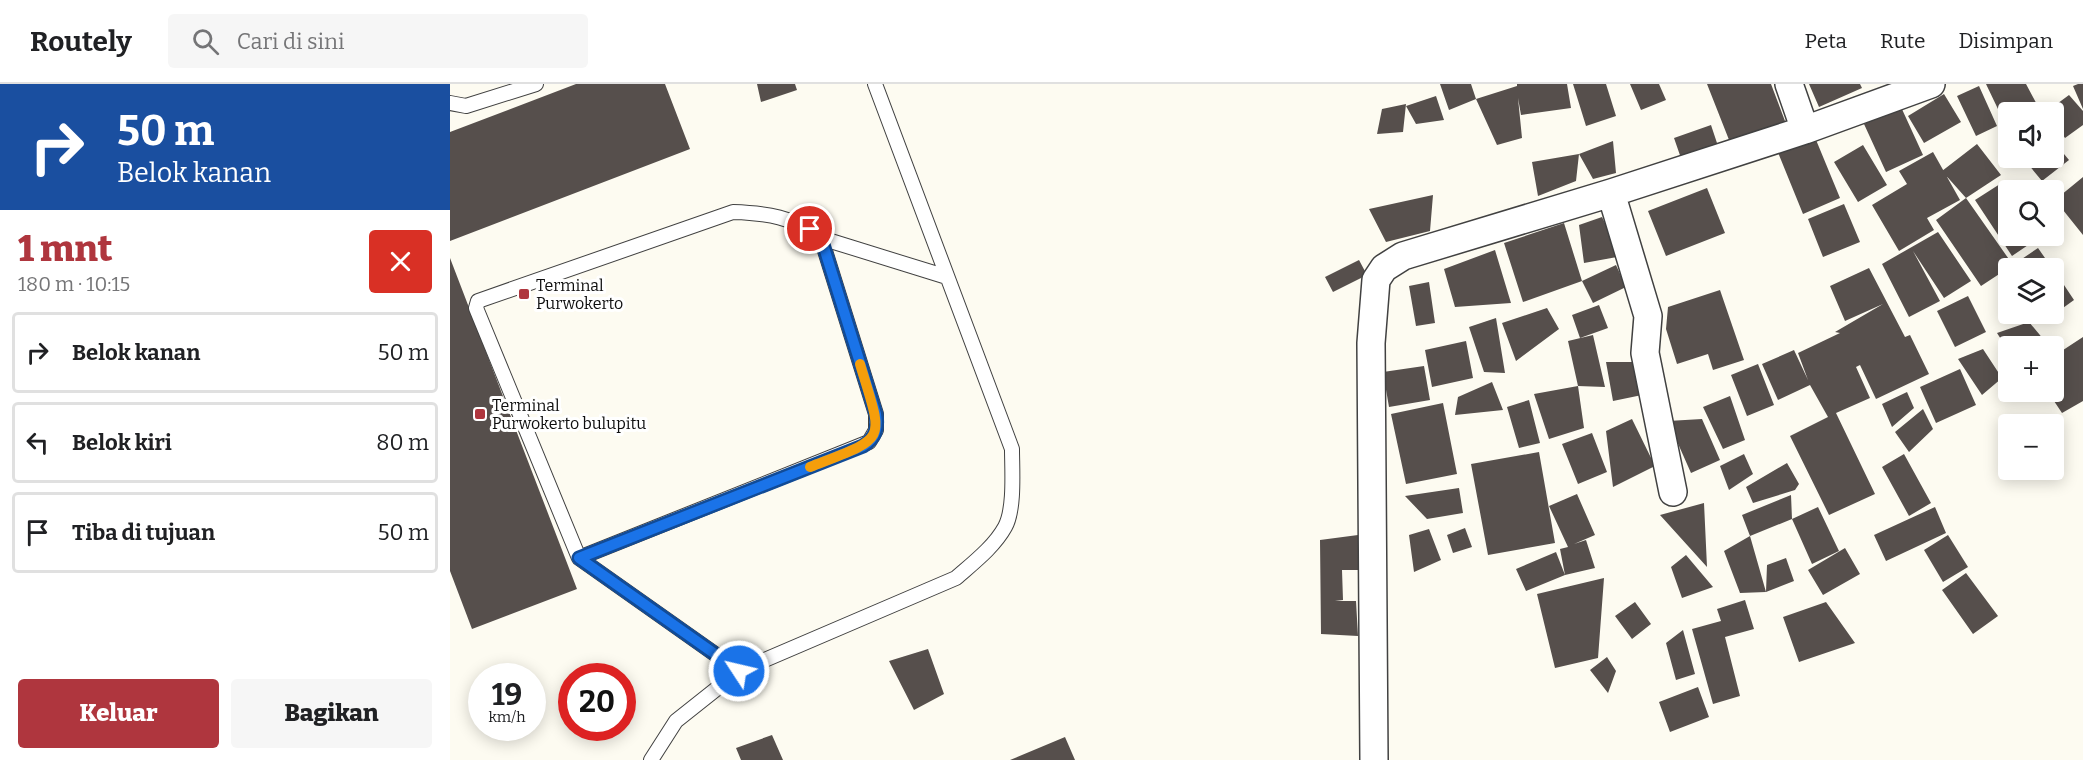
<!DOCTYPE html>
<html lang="id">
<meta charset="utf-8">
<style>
body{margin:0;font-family:Bitter,serif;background:#f6f6f6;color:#202124;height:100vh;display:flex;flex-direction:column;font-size:22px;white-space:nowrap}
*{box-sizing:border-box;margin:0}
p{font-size:20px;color:#757577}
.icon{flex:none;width:33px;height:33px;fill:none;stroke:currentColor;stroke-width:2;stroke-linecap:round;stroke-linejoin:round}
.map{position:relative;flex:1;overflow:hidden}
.drawer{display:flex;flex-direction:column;background:#fff;width:450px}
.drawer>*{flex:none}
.top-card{background:#1a4fa0;color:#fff;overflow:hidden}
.buttons{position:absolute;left:1548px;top:18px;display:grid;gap:12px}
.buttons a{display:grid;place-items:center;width:66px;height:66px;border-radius:6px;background:#fff;box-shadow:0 3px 15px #0003;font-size:30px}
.speed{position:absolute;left:18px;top:579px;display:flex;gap:12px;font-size:30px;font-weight:700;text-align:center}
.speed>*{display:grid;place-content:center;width:78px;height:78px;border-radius:50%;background:#fff;box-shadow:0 3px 15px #0003;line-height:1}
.speed small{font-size:15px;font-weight:400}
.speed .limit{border:9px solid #d22;background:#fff;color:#111}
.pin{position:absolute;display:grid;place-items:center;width:51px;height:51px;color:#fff;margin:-26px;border:3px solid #fff;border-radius:50%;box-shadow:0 2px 6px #0007}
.me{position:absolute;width:66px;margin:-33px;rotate:305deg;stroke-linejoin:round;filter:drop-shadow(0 0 4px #0008)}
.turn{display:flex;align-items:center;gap:21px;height:126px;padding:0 18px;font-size:27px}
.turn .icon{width:78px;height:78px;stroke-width:2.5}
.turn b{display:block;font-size:42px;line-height:51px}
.round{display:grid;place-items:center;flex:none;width:63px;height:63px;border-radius:6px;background:#f6f6f6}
.summary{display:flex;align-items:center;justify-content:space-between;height:102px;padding:0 18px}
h1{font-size:36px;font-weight:800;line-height:45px;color:#af363e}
.cta{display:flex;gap:12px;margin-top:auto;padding:12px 18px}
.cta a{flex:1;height:69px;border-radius:6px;background:#af363e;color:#fff;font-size:24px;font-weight:800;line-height:69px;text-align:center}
.cta a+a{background:#f6f6f6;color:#202124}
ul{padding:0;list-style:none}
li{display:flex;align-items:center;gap:18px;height:81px;margin:0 12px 9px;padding:0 6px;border:3px solid #e0e0e0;border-radius:6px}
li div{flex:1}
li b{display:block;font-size:22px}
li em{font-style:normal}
header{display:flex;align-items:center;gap:36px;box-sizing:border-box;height:84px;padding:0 30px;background:#fff;border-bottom:2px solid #e0e0e0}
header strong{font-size:28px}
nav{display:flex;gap:33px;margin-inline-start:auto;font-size:21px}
.search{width:420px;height:54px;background:#f6f6f6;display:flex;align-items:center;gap:15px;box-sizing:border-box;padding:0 21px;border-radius:6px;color:#757577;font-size:22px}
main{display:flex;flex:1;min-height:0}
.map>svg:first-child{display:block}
.building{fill:#564f4c}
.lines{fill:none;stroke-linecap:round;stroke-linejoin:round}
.service-casing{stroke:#414141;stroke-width:16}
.minor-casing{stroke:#414141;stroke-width:30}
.service{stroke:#fff;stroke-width:14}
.minor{stroke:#fff;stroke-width:27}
.route-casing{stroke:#114b97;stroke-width:15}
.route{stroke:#1a73e8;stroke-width:10}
.slow{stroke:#f59e0b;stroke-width:10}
.poi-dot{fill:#af363e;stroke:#fff;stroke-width:2}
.labels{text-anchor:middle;stroke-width:6;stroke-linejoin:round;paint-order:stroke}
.poi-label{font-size:16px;fill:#0e0e0e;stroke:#fff;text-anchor:start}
</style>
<header>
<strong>Routely</strong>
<div class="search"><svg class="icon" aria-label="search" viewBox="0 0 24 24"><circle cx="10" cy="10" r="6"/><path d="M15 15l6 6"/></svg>Cari di sini</div>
<nav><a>Peta</a><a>Rute</a><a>Disimpan</a></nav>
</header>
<main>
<section class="drawer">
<div class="top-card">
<div class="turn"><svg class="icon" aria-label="right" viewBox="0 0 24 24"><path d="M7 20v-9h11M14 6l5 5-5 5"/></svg><div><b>50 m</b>Belok kanan</div></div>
</div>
<div class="summary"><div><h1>1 mnt</h1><p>180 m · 10:15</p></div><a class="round" style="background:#d93025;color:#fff"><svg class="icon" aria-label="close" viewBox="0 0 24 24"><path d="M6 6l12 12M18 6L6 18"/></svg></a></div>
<ul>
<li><svg class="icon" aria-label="right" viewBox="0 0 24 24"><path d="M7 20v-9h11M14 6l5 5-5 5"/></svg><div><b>Belok kanan</b></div><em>50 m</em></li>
<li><svg class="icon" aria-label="left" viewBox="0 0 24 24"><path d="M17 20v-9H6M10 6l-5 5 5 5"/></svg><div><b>Belok kiri</b></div><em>80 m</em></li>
<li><svg class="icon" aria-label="arrive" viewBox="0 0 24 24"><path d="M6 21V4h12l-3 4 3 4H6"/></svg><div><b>Tiba di tujuan</b></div><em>50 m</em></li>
</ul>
<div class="cta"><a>Keluar</a><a>Bagikan</a></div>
</section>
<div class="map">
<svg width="1633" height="676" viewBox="0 0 1633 676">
<rect width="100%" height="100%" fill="#fdfbf1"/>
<!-- building -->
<path class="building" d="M126 0H215L240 65 0 157V48Z
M307 0H345L347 6 311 18Z
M990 0H1021L1026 15 1067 2V0H1117L1121 24 1071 31 1068 14 1072 54 1047 61 1026 15 999 26Z
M1123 0H1156L1166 32 1136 42Z
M1180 0H1209L1216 16 1191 26Z
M1257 0H1321L1338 45 1283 66Z
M1359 0H1410L1412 4 1369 23Z
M1536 0H1576L1591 28H1558V46Z
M1628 0H1633V25L1623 2Z
M1529 2 1547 42 1526 52 1507 12Z
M1494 10 1511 38 1474 59 1458 32Z
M1619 11 1633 27V41L1615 54 1604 39V28H1596Z
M986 12 994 36 966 40 956 22Z
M956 20 953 48 927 50 932 25Z
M1451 23 1473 71 1436 88 1414 40Z
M1261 41 1270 68 1233 80 1224 54Z
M1364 51 1390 114 1353 130 1327 66Z
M1163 57 1166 89 1143 95 1129 70Z
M1604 58 1619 76 1592 97 1573 74H1604Z
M1527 60 1551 91 1516 114 1563 181 1531 202 1486 136 1516 114 1492 87Z
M1413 61 1437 101 1408 118 1384 78Z
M1483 68 1510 116 1477 134 1484 146 1449 167 1422 121 1457 100 1449 87Z
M1129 70 1126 97 1088 112 1082 78Z
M1633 93V151L1605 116Z
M1550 100 1558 113V152H1584L1587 155 1562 172 1525 116Z
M1257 104 1275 149 1216 172 1198 127Z
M983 111 980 147 936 158 919 125Z
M1394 120 1410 158 1373 173 1358 135Z
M1152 133 1173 175 1167 173 1134 179 1129 141Z
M1114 139 1132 197 1073 218 1054 159Z
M1488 148 1521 197 1494 214 1463 167 1490 217 1459 233 1432 180Z
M1588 164 1602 184H1566L1563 181Z
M1045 166 1061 219 1005 223 994 185Z
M0 174 127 505 22 545 0 487Z
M909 176 917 191 883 208 875 193Z
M1166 181 1176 203 1143 219 1132 197Z
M1419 184 1455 253 1460 251 1479 290 1426 315 1410 281 1406 283 1420 314 1386 329 1425 410 1379 431 1340 352 1378 333 1360 301 1328 316 1312 280 1344 266 1358 296 1348 269 1390 249 1385 248 1433 220 1395 237 1380 202Z
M1604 186 1624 216 1599 234 1596 230H1604Z
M979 198 985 239 966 242 959 202Z
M1270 206 1294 276 1263 286 1258 270 1227 280 1216 245 1218 223Z
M1518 212 1536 248 1505 263 1487 227Z
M1149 221 1158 244 1130 254 1122 231Z
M1097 224 1109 245 1066 277 1052 239Z
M1046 234 1055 289 1034 288 1019 243Z
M1579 238 1599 262H1558V266L1547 249Z
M1143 251 1155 303 1128 302 1134 344 1099 355 1084 310 1128 302 1118 257Z
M1633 253V317L1612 329 1598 308H1604V272Z
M1016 257 1023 294 982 303 975 266Z
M1533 265 1552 294 1532 311 1508 275Z
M1156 278H1184L1192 311 1163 317Z
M1308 280 1324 321 1297 332 1281 291Z
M974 282 980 316 939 323 933 288Z
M1510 285 1526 321 1486 339 1470 303Z
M1042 298 1053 326 1005 331 1008 313Z
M1457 308 1464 324 1442 343 1432 320Z
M1280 312 1295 356 1273 365 1253 323Z
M1079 316 1090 359 1069 364 1057 323Z
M993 319 1007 390 956 400 941 330Z
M1473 325 1483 345 1459 368 1445 348Z
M1182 335 1205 382 1163 403 1156 347Z
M1252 335 1270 376 1241 389 1218 337Z
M1142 349 1157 388 1128 400 1112 360Z
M1089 368 1105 459 1038 471 1021 380Z
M1294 370 1303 390 1279 406 1270 382Z
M1454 370 1481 419 1459 432 1432 383Z
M1337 379 1349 400 1345 406 1303 419 1296 403Z
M1009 404 1013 429 977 435 955 412Z
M1127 410 1145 451 1124 460 1136 456 1145 484 1115 491 1110 465 1118 463 1099 422Z
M1341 411 1342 435 1300 452 1292 431Z
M1254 419 1257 483 1210 431Z
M1368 423 1389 467 1362 480 1342 435Z
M1485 423 1496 449 1436 477 1424 451Z
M1015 444 1022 463 1003 469 997 451Z
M979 445 991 476 964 488 959 451Z
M908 451V486H892L893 516 885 517H906L908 552 871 550 870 456Z
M1498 451 1518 483 1493 498 1474 466Z
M1300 452 1316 508 1290 509 1274 467Z
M1395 464 1410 490 1373 511 1358 486Z
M1106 468 1115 491 1076 507 1066 485Z
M1236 471 1263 503 1232 514 1221 483Z
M1336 474 1344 497 1316 508 1317 481Z
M1516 489 1548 532 1523 550 1492 506Z
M1154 494 1148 574 1105 584 1087 510Z
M1295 516 1304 545 1275 553 1290 612 1263 620 1242 545 1271 537 1267 525Z
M1185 518 1201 540 1182 555 1165 532Z
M1376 518 1405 559 1349 578 1333 533Z
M1233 546 1245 590 1226 596 1216 559Z
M478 565 494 610 464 626 439 577Z
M1157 573 1166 587 1158 609 1140 586Z
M1248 603 1259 633 1220 648 1209 618Z
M322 651 333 676H291L286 664Z
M615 653 625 676H560Z"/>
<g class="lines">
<!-- service casing -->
<g class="service-casing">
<path id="service" d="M0 19 16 22 86 0
M371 154 426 330V346L419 358 129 474 26 224 28 217 283 128C315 129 345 133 371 154L497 193
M129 474 289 587
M201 676 226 637 289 587 506 494C523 479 544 463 555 443 565 425 562 385 562 365L425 0"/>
</g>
<!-- minor casing -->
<g class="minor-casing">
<path id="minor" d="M1339 0 1355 46
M1161 109 1198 232 1195 269 1223 408
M924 676 921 259 926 196 934 184 953 172 1161 109 1355 46 1481 0"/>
</g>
<!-- service -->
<use href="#service" class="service"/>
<!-- minor -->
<use href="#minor" class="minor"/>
</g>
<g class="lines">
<!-- route casing -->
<g class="route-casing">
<path id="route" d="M289 587 129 474 413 362C426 354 428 344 426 330L371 154 360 145"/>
</g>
<!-- route -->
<use href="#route" class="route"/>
<!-- slow -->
<path class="slow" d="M360 383C439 352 434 360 410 280"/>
</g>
<!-- markers -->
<g class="poi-dot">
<rect x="68" y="204" width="12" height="12" rx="3"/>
<rect x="24" y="324" width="12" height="12" rx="3"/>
</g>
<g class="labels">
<!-- poi labels -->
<g class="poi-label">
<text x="86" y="207">Terminal<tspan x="86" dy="18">Purwokerto</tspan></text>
<text x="42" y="327">Terminal<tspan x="42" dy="18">Purwokerto bulupitu</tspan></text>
</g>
</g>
</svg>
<div class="buttons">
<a><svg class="icon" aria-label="sound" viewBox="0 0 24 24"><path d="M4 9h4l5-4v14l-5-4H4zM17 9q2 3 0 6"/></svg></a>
<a><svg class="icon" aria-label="search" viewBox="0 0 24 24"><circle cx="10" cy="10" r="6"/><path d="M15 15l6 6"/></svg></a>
<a><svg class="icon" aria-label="layers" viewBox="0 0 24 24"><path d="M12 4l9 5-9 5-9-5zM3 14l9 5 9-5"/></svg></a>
<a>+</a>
<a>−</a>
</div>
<div class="speed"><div>19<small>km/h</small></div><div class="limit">20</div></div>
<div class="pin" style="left:360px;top:145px;background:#d93025"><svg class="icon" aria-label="arrive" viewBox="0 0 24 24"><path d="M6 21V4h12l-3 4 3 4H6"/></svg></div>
<svg class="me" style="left:289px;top:587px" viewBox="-20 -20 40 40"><circle r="17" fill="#1a73e8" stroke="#fff" stroke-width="3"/><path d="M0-11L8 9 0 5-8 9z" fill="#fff"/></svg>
</div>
</main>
